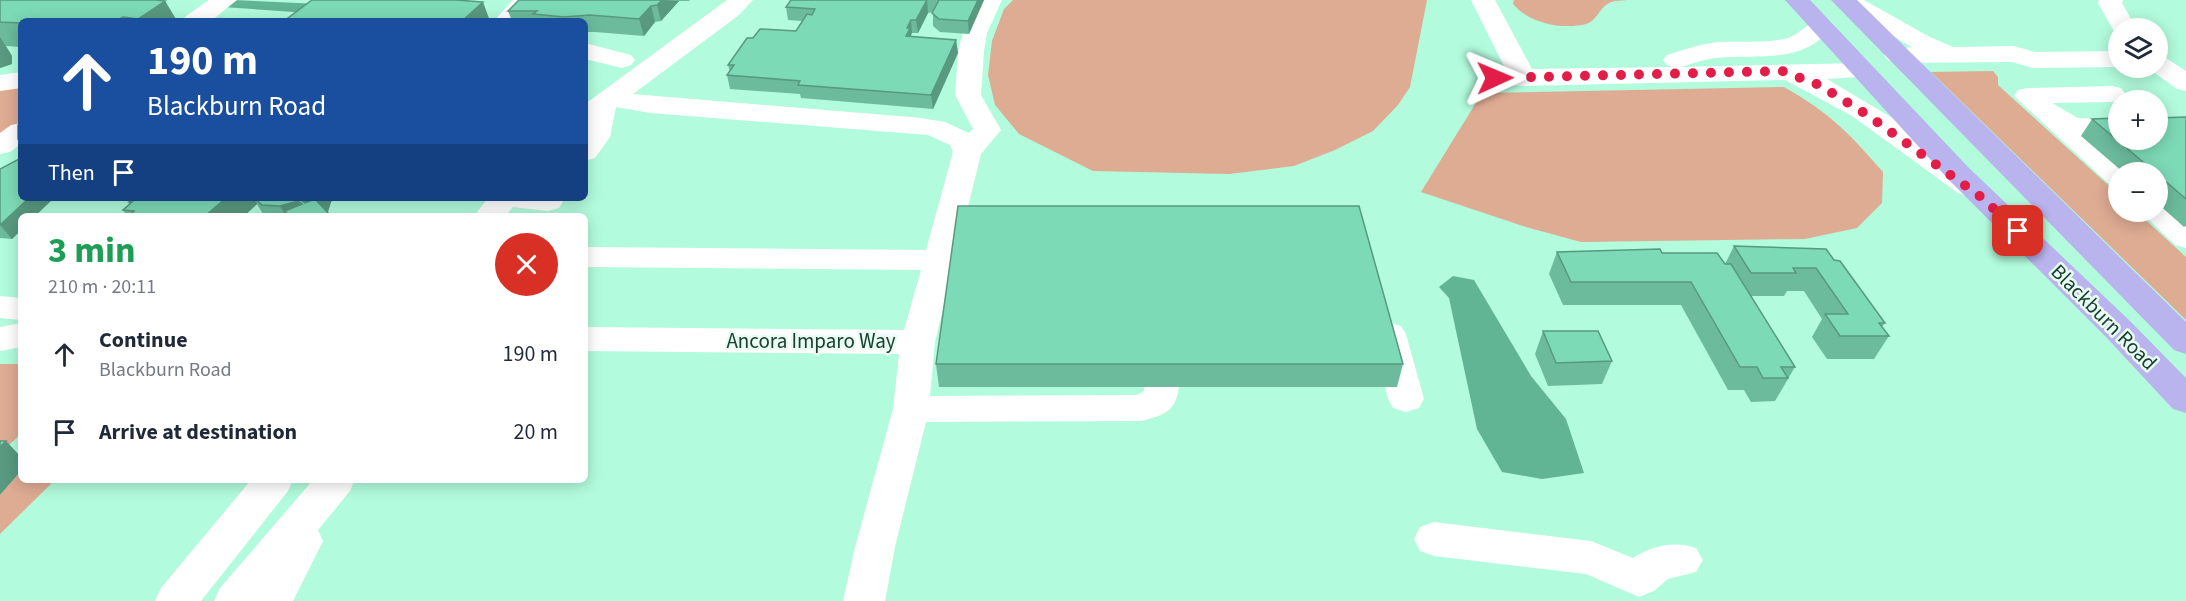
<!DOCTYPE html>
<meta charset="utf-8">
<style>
body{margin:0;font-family:"Source Sans 3",sans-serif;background:#f6f6f7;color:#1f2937;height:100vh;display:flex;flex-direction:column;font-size:22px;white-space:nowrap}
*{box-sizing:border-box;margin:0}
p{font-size:20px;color:#747a83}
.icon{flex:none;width:33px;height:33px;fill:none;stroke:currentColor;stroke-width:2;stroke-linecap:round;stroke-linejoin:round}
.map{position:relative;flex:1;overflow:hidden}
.drawer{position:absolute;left:18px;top:213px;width:570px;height:270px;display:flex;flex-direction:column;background:#fff;border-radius:9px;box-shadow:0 3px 15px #0003}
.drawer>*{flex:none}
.hud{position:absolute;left:18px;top:18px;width:570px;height:183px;border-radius:9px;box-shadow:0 3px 15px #0003;background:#1a4fa0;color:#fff;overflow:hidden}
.fabs{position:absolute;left:2108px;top:18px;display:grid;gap:12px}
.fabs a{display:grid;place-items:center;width:60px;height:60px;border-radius:50%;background:#fff;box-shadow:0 3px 15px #0003;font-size:30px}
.pin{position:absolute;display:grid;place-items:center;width:51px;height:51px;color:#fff;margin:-26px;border-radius:12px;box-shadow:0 3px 9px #0006}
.me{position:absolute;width:66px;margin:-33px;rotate:89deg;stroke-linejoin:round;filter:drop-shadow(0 0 4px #0008)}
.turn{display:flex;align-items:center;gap:21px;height:126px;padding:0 30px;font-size:27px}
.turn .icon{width:78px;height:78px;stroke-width:2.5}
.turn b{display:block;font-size:42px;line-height:51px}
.then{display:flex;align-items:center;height:57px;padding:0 30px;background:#0003;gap:12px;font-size:22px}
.round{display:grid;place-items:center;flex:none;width:63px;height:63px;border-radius:32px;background:#f6f6f7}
.head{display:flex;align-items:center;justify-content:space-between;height:102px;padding:0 30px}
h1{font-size:36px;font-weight:700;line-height:45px;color:#1e9e55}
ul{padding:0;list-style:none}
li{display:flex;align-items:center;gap:18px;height:78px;padding:0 30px}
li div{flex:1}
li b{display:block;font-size:22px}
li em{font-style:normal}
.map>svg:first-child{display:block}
.green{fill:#deab93}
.water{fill:#61b494}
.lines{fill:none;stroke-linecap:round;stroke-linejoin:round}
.minor{fill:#fff;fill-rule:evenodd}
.major{fill:#b9b3ee;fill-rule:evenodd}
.wall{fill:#6cbb9d}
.shaded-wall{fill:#58997f}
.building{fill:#7ddab6;stroke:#58997f;stroke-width:1.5}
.route{stroke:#e11d48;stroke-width:10;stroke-dasharray:0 18}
.labels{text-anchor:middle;stroke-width:5;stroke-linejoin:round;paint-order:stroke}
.street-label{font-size:21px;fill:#194132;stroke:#e9fbf3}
</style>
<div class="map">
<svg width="2186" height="601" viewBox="0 0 2186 601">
<rect width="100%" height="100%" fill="#b2fbdc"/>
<!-- green -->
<path class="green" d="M1013 0H1427L1410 87 1398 105 1373 131 1335 150 1294 166 1229 174 1093 171 1019 134 995 105 988 75 992 41 1004 9Z
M1514 0H1627C1622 1 1614 0 1609 3 1599 8 1597 21 1586 24 1562 30 1529 23 1513 4Z
M1993 71 1998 77V85L2118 194V212H2137L2186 257V320L1931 72Z
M21 85V126L0 140V89Z
M1784 87C1830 113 1849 133 1883 172L1882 203 1857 228 1805 239 1581 242 1526 227 1421 192 1482 93Z
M0 364H21V434L9 445 0 446Z
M21 471V480H55L0 534V495Z"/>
<!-- water -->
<path class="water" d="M232 0 320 4 308 13 223 7Z
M1453 276 1474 280 1531 376 1566 419 1584 473 1542 479 1502 472 1477 429 1449 298 1439 287Z"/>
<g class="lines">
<!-- minor -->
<path class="minor" d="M209 0H237L211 21H183L186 16Z
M513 0H538L519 21H494Z
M727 0H753L739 15 633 94 922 118 945 122 969 133 973 129 955 95 958 51 963 33 978 0H1002L987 33 984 51 981 95 1001 130 981 154 935 342 930 396 1137 395 1144 391 1143 344 1148 336 1160 332 1172 336C1181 350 1184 395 1171 408 1165 415 1150 419 1141 421L926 422 895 547 885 601H843L855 547 893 409 899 354 585 351V327L904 330 921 270 585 267V247L926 250 953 152 950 145 928 135 650 113 616 107 610 137 595 158 585 161V104Z
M1471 0H1495L1532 69 1673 67 1667 65 1663 60 1667 55C1683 50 1700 44 1718 42 1740 41 1762 43 1784 39 1803 35 1809 16 1829 21L1832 26C1805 65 1758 54 1716 58 1704 59 1692 64 1680 67L1862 63 1871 66 1875 71 1871 76 1827 79 1894 119 1978 181 1983 187 1978 193 1968 196 1958 193 1852 116 1785 80 1523 86 1486 84 1478 72 1482 66 1491 64 1506 70Z
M1835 0H1864L1928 36 1953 47 2014 46 2035 52 2118 51V67L2033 68 2012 62 1897 63 1888 60 1884 55 1888 50 1912 47 1839 5Z
M2099 0H2123L2122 3 2136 28H2118V34L2115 33 2098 3Z
M585 43 631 55 635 60 631 65 622 68 585 59Z
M2157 55 2166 58 2186 71V91L2177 89 2148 68H2157Z
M21 72V88L0 91V75Z
M2112 86 2121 88 2125 94 2121 100 2112 102 2052 103 2078 118 2118 120V136H2089L2129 172H2118V186L2108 183 2014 96 2018 90 2027 88Z
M21 123V144L10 152 0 154V133L11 125Z
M488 198H560L563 202 559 208 548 211 513 207 505 216H474Z
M2157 203 2167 205 2186 222V248L2175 245 2141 212H2157Z
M0 296 21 298V320L0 318Z
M1389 322 1401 326 1406 334 1424 399 1419 408 1406 412 1393 408 1388 399 1372 334 1377 326Z
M21 323V347L0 351V327Z
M251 480H293L288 491 201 601H155L161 588Z
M313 480H355L350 491 318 530 323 541 293 601H214L220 588Z
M1434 522 1591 541 1633 558C1653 545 1675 541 1696 548L1703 560 1696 572 1668 579 1654 591 1639 597 1586 574 1434 556 1420 551 1414 539 1420 527Z"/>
<!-- major -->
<path class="major" d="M1785 0H1810L1969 168 2130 321 2186 378V413L2173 409 2106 337 1949 180Z
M1831 0H1857L2186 322V354L2174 350Z"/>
</g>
<!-- wall -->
<path class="wall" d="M0 0 165 1 177 21H21V47L6 46 12 56V64L0 68Z
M519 0H690L689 1H679L661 21 655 22 644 36 595 32H585V21H512L508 11Z
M791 0H984L969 34 940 32 933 26V12L928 13 918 33H912L911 35V37L956 40 958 53 933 109 801 98 800 94 730 89 727 75 730 72 728 65 753 38 796 31 802 21 788 20 786 7Z
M2186 117V226L2184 227 2157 203V172H2123L2081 136 2092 119Z
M0 169 21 198H54L35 216H21V230L12 239 0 238Z
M150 198H335L331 202 327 213 330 216H264L257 204 244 216H127L123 210 130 204 129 202 147 200Z
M1734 246 1834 260 1885 323 1882 327 1889 336 1874 359H1827L1812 337 1822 319 1804 291H1787L1784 296H1750L1795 367 1775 401 1751 402 1744 390H1728L1681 305H1563L1549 274 1557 252 1662 253 1725 264Z
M1543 331 1612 361 1602 384 1548 386 1535 354Z
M936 364H1403L1397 387H939Z"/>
<!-- shaded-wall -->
<path class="shaded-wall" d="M662 0 679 1 661 21 657 5Z
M927 0 928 13 918 33 916 20Z
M978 0H984L969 34 968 21Z
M165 1 177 21H140L138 19Z
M483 2 490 21H462Z
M651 6 655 22 644 36 639 19Z
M123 17 125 21H116Z
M911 20 912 33 911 35 912 41 906 36 907 28Z
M0 37 12 56V64L0 68Z
M956 40 958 53 933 109 931 95Z
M585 58 588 66 585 69Z
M29 198H54L35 216H21V230L12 239 0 225Z
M226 198H264H254L257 204 244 216H205Z
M304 198H335L331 202 328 212 322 216 301 200Z
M298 201 307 216 285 211 288 216H286L280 206Z
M6 441 21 457V471L0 495V447Z"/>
<!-- building -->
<path class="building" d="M0 0H155L165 1 138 19 123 17 116 21H21V23L0 22Z
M312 0H456L483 2 462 21H284Z
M519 0H662L657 5 651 6 639 19 590 15 564 17 533 14 537 11H508Z
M791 0H927L916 20H911L907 28H910L906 36 956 40 931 95 798 85 800 81 727 75 734 65H728L747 38H753L760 29 796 31 807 14 812 15 815 9 786 7Z
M939 0H978L968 21 939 19 932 13Z
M2186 117V199L2157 174V172H2155L2092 119 2118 118V140H2157V118Z
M21 122V144L18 139V125Z
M21 158V198H29L0 225V169Z
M150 198H226L205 216H157L131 214 134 211 123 210 132 202H129L132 199 147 200Z
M254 198H304L301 200 305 203 315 199 329 214 325 216H289L285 211 302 204 298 201 280 206 262 205Z
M958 206H1359L1403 364H936Z
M1734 246 1826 249 1834 260 1840 261 1885 323H1879L1889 336H1840L1825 314H1848L1816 268H1793L1796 273H1751Z
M1660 249 1662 253H1717L1725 264H1731L1795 367H1781L1788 378H1763L1757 367H1740L1691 282H1571L1557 252Z
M1543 331H1598L1612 361 1556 363Z
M0 441H6L0 447Z"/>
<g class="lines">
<!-- route -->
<path class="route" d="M1495 78 1782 71 1819 85 1866 114 1981 197 2018 231"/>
</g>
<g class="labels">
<!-- street labels -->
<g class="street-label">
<text transform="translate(2104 317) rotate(45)" y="7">Blackburn Road</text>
<text x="811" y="348">Ancora Imparo Way</text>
</g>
</g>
</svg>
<div class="fabs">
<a><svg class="icon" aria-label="layers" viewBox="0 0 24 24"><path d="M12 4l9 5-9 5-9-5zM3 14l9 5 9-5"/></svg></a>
<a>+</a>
<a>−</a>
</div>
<div class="pin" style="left:2018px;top:231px;background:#d93025"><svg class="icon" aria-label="arrive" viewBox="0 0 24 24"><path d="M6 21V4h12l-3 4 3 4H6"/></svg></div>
<svg class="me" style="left:1495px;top:78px" viewBox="-20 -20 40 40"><path d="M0-17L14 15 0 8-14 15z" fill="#e11d48" stroke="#fff" stroke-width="4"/></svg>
<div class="hud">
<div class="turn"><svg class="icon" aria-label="ahead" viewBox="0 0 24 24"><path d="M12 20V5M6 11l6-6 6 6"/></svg><div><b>190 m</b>Blackburn Road</div></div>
<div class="then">Then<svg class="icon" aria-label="arrive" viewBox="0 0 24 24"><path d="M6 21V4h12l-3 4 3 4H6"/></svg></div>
</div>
<section class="drawer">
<div class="head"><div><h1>3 min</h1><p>210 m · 20:11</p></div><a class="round" style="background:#d93025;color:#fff"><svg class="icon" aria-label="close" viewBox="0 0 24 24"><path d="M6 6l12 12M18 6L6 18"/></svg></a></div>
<ul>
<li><svg class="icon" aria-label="ahead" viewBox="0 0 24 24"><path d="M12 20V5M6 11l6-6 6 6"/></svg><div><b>Continue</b><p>Blackburn Road</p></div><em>190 m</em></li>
<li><svg class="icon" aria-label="arrive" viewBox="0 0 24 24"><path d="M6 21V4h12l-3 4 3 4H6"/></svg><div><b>Arrive at destination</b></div><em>20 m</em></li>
</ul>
</section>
</div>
